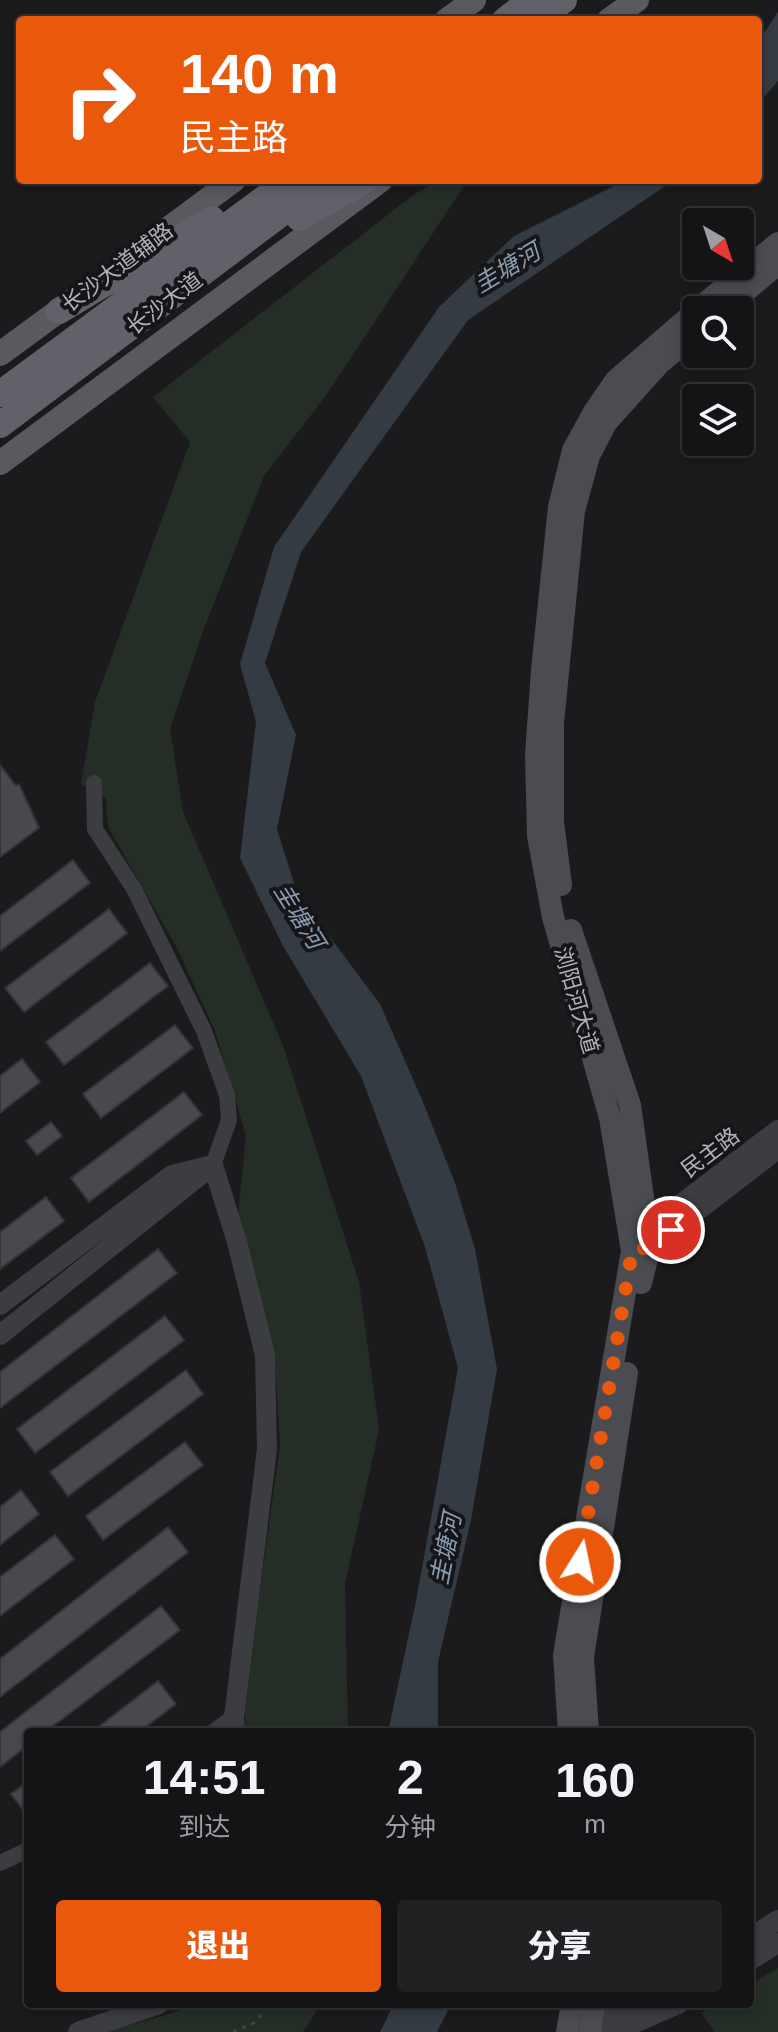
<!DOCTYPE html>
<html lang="zh">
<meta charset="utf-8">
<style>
body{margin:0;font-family:Arial,"Noto Sans SC",sans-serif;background:#212123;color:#f1f3f6;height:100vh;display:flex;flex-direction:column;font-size:30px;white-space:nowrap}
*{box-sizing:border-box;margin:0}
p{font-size:26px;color:#9d9ea1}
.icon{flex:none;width:44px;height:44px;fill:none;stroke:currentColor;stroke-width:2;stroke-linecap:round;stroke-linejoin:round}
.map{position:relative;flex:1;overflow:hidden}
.sheet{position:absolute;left:24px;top:1728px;width:730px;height:280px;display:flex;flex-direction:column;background:#141416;border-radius:8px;box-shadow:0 4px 12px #0003,0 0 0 2px #333335}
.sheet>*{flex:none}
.top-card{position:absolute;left:16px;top:16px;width:746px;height:168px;border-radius:8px;box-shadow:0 4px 12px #0003,0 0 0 2px #333335;background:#ea580c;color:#fff;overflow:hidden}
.needle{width:52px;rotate:141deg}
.fabs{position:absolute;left:682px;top:208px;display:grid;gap:16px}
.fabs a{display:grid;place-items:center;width:72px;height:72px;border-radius:8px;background:#141416;box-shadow:0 4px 12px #0003,0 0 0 2px #333335;font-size:40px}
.pin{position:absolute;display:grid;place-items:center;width:68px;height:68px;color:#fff;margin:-34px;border:4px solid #fff;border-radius:50%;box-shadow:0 2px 8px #0007}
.me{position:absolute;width:88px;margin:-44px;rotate:10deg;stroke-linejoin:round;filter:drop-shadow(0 0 6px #0008)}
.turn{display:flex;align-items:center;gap:28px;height:168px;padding:0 32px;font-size:36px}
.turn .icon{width:104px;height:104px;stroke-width:2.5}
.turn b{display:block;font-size:56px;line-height:68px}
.eta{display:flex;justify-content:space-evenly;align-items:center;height:136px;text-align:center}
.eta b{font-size:48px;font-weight:800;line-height:56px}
.primary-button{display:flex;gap:16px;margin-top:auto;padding:16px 32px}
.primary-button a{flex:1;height:92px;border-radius:8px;background:#ea580c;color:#fff;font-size:32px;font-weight:800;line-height:92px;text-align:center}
.primary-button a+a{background:#212123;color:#f1f3f6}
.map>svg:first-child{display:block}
.green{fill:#252d27}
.water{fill:#343b42}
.building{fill:#48484d;stroke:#353539;stroke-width:2}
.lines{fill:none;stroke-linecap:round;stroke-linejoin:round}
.path{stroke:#424448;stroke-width:3;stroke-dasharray:4 6;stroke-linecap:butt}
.minor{stroke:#3c3d41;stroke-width:16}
.tertiary{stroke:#3c3d41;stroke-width:20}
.secondary{stroke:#4a4c51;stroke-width:22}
.primary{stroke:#595a60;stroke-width:24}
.trunk{stroke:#616269;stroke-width:26}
.route{stroke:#ea580c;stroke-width:14;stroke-dasharray:0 25.2}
.labels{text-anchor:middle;stroke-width:8;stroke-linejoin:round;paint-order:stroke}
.street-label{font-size:22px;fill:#afb2bb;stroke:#161618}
.water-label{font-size:24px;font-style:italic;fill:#8a9cb2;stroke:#161618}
</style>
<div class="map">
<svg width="778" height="2032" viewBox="0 0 778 2032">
<rect width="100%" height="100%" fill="#1b1b1d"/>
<!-- green -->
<path class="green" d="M437 180H468L327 394 264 476 203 631 170 729 183 812 284 1048 359 1282 379 1429 345 1584 348 1732H246L244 1703 280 1446 275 1359 238 1216 246 1136 215 1031 176 946 108 827 106 799 81 784 95 702 190 442 153 397 412 196Z
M778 1968V2032H715L701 2013 716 2004H750V1984Z
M196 2004H321L303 2032H108C137 2021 168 2017 196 2004Z"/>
<!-- water -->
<path class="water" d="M778 12V81L758 104V42Z
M626 180H674L468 320 301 552 265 663 296 735 277 829 297 893 380 1004 423 1102 455 1183 475 1249 497 1369 471 1520 438 1662V1732H388L416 1601 458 1368 425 1247 361 1076 283 946 240 858 256 722 240 664 274 547 439 307 514 236Z
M394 2004H451L437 2032H380Z"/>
<!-- building -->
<path class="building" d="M0 765 16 786 19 784 39 828 0 857Z
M73 860 90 883 0 951V916Z
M109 909 127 933 24 1012 5 988Z
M150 963 168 986 64 1065 46 1042Z
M175 1025 193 1048 101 1118 83 1094Z
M22 1059 40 1082 0 1113V1076Z
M184 1092 202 1115 89 1202 71 1178Z
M51 1122 62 1136 37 1155 26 1141Z
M46 1197 64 1221 0 1269V1232Z
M158 1249 177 1273 0 1408V1372Z
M165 1316 184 1340 35 1453 17 1429Z
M186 1370 203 1394 68 1496 50 1472Z
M185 1442 203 1465 103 1540 86 1516Z
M21 1490 39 1514 0 1545V1507Z
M168 1527 188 1552 0 1697V1659Z
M55 1535 74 1559 0 1616V1577Z
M161 1606 180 1630 45 1732H28V1745L0 1767V1732Z
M158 1681 176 1704 139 1732H92Z
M28 1781V1817L11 1794Z"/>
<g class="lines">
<!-- path -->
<path class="path" d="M233 2032 254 2023 271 2004"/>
<!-- minor -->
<path class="minor" d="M94 783 95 829 134 889 204 1031 227 1095 229 1120 213 1165
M213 1732 234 1717
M0 1863 28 1850"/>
<!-- tertiary -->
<path class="tertiary" d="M213 1165 237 1242 265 1355 267 1449 234 1717 235 1732
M636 1228 647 1230 778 1130
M636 1250 650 1247 778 1149
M0 1305 172 1175 209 1166
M0 1335 213 1165
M750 1938 778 1920
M750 1960 778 1943
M579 2029 592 2027 638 2004
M78 2032 159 2004
M614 2032 678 2004"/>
<!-- secondary -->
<path class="secondary" d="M697 310 778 243
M723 310 778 264
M561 885 553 822V723L574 511 589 456 606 423 660 363 696 333
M571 930 630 1105 650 1247 641 1283
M569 1732 564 1655 632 1251 610 1118 553 917 538 836 536 755 542 670 559 507 573 450 594 412 616 380 696 311
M588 1732 583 1657 627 1373
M567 2032 572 2004
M590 2032 594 2004"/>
<!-- primary -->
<path class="primary" d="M447 20 474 0
M609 20 637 0
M133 255 234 180
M0 354 75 299
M0 463 381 180"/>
<!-- trunk -->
<path class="trunk" d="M505 20 531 0
M538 20 564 0
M299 218 366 180
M59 311 212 219
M0 394 289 180
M0 425 326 180"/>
</g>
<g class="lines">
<!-- route -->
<path class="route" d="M580 1562 632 1251 650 1247 671 1230"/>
</g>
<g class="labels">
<!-- street labels -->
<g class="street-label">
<text transform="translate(117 267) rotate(-37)" y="8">长沙大道辅路</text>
<text transform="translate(164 303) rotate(-37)" y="8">长沙大道</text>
<text transform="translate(577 1000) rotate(74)" y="8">浏阳河大道</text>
<text transform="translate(710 1152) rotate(-37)" y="8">民主路</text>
</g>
<!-- water labels -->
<g class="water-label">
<text transform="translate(507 268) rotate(-31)" y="8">圭塘河</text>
<text transform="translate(299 916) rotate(58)" y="8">圭塘河</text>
<text transform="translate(446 1549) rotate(-79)" y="8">圭塘河</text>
</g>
</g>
</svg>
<div class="fabs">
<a><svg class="needle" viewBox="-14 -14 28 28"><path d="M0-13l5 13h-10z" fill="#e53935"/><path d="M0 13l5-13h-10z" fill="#9d9ea1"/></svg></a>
<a><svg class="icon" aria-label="search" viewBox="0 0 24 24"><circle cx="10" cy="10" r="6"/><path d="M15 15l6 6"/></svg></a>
<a><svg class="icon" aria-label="layers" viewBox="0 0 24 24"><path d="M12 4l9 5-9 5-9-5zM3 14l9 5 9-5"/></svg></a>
</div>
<div class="pin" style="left:671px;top:1230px;background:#d93025"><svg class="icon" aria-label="arrive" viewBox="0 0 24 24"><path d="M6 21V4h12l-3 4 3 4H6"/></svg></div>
<svg class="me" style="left:580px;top:1562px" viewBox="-20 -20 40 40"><circle r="17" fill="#ea580c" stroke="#fff" stroke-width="3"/><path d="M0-11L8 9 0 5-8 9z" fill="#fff"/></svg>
<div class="top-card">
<div class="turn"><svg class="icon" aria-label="right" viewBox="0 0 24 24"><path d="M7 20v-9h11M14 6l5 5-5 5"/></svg><div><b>140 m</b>民主路</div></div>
</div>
<section class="sheet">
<div class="eta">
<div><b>14:51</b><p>到达</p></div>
<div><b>2</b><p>分钟</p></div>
<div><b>160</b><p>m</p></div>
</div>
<div class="primary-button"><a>退出</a><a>分享</a></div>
</section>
</div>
